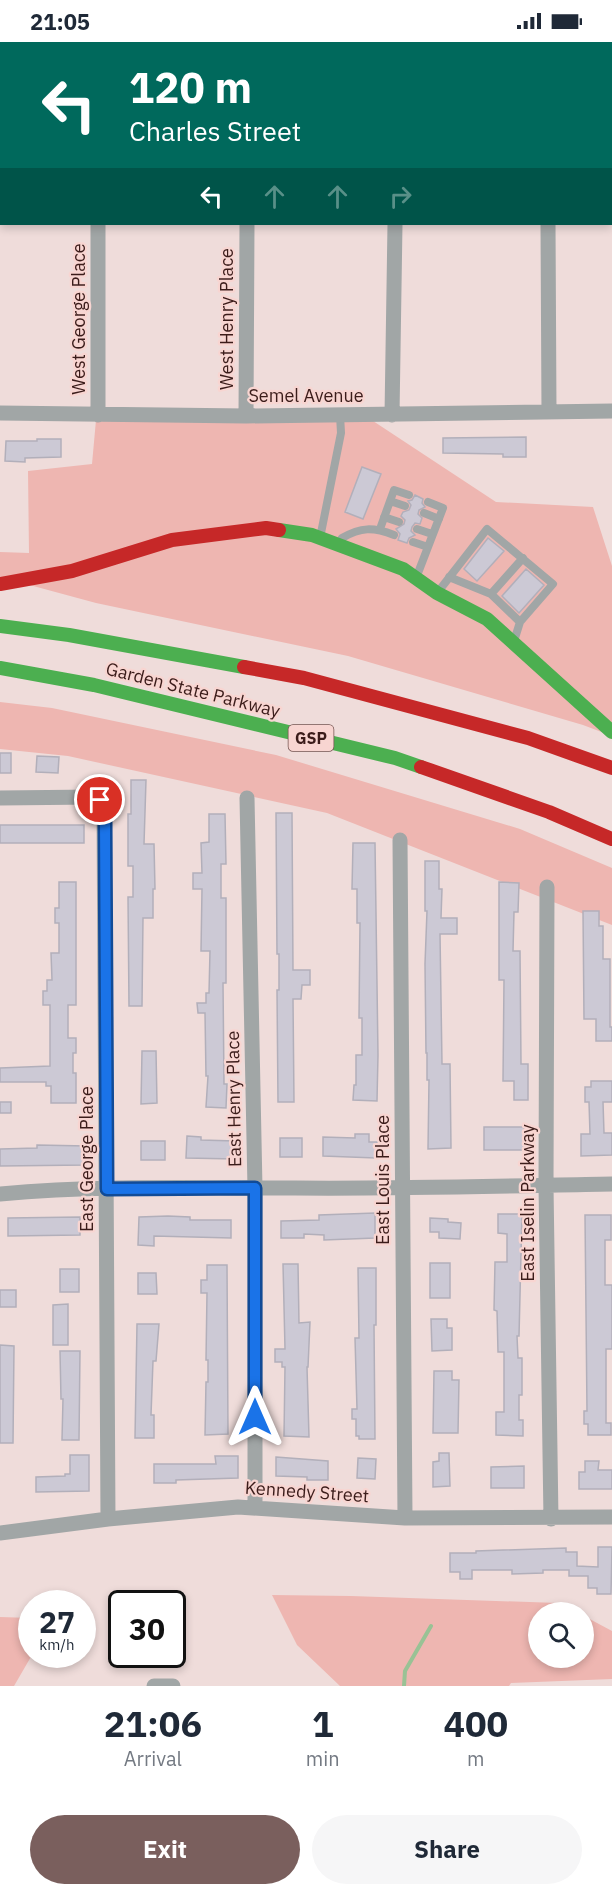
<!DOCTYPE html>
<style>
body{margin:0;font-family:"IBM Plex Sans",sans-serif;background:#f6f6f7;color:#1f2937;height:100vh;display:flex;flex-direction:column;font-size:22px;white-space:nowrap}
*{box-sizing:border-box;margin:0}
p{font-size:20px;color:#747a83}
.icon{flex:none;width:33px;height:33px;fill:none;stroke:currentColor;stroke-width:2;stroke-linecap:round;stroke-linejoin:round}
.map{position:relative;height:1644px;overflow:hidden}
.details{display:flex;flex-direction:column;background:#fff;flex:1}
.details>*{flex:none}
.banner{position:absolute;left:0px;top:0px;width:612px;height:183px;box-shadow:0 3px 9px #0003;background:#00695c;color:#fff;overflow:hidden}
.fabs{position:absolute;left:528px;top:1560px;display:grid;gap:12px}
.fabs a{display:grid;place-items:center;width:66px;height:66px;border-radius:50%;background:#fff;box-shadow:0 3px 9px #0003;font-size:30px}
.speed{position:absolute;left:18px;top:1548px;display:flex;gap:12px;font-size:30px;font-weight:700;text-align:center}
.speed>*{display:grid;place-content:center;width:78px;height:78px;border-radius:50%;background:#fff;box-shadow:0 3px 9px #0003;line-height:1}
.speed small{font-size:15px;font-weight:400}
.speed .limit{border:3px solid #111;border-radius:9px;background:#fff;color:#111}
.pin{position:absolute;display:grid;place-items:center;width:51px;height:51px;color:#fff;margin:-26px;border:3px solid #fff;border-radius:50%;box-shadow:0 2px 6px #0007}
.me{position:absolute;width:66px;margin:-33px;rotate:0deg;stroke-linejoin:round;filter:drop-shadow(0 0 4px #0008)}
.turn{display:flex;align-items:center;gap:21px;height:126px;padding:0 30px;font-size:27px}
.turn .icon{width:78px;height:78px;stroke-width:2.5}
.turn b{display:block;font-size:42px;line-height:51px}
.lanes{display:flex;align-items:center;height:57px;padding:0 30px;background:#0003;justify-content:center;gap:30px;direction:ltr}
.lanes .off{opacity:.35}
.eta{display:flex;justify-content:space-evenly;align-items:center;height:102px;text-align:center}
.eta b{font-size:36px;font-weight:800;line-height:42px}
.primary-button{display:flex;gap:12px;margin-top:auto;padding:12px 30px}
.primary-button a{flex:1;height:69px;border-radius:36px;background:#7a5f5d;color:#fff;font-size:24px;font-weight:800;line-height:69px;text-align:center}
.primary-button a+a{background:#f6f6f7;color:#1f2937}
.status{display:flex;justify-content:space-between;align-items:center;height:42px;padding:0 30px;background:#fff;direction:ltr}
.status svg{height:16px;fill:currentColor}
.map>svg:first-child{display:block}
.green{fill:#eeb6b1}
.lines{fill:none;stroke-linecap:round;stroke-linejoin:round}
.stream{stroke:#99c295;stroke-width:4}
.building{fill:#ccc9d5;stroke:#b2afba;stroke-width:1.5}
.lane{stroke:#a1a6a6;stroke-width:8}
.street{stroke:#a1a6a6;stroke-width:15}
.fast{stroke:#4caf50;stroke-width:14}
.jam{stroke:#c62828;stroke-width:14}
.route-casing{stroke:#114b97;stroke-width:15}
.route{stroke:#1a73e8;stroke-width:10}
.labels{text-anchor:middle;stroke-width:4.5;stroke-linejoin:round;paint-order:stroke}
.shield{fill:#f8d5d1;stroke:#745451;stroke-width:1.5}
.shield-label{font-size:16px;font-weight:bold;fill:#3b1c1a}
.street-label{font-size:18px;fill:#3b1c1a;stroke:#f8d5d1}
</style>
<div class="status"><b>21:05</b><svg viewBox="0 0 49 12"><path d="M0 12V9h3v3zM5 12V6h3v6zM10 12V3h3v9zM15 12V0h3v12zM26 1h20v11H26zM47 4h2v5h-2z"/></svg></div>
<div class="map">
<svg width="612" height="1644" viewBox="0 0 612 1644">
<rect width="100%" height="100%" fill="#efdcda"/>
<!-- green -->
<path class="green" d="M367 375 496 460 593 465 612 524V694L583 683 348 614 96 561 0 535V510L29 511 28 429 92 422 96 378Z
M0 660 52 666 276 713 520 787 612 826V883L327 771 68 714 0 707Z
M272 1553 351 1554 558 1561 577 1570H538V1616H584V1574L612 1589V1637L511 1641 509 1644H340L297 1603Z
M0 1575 31 1576 32 1613 14 1644H0Z"/>
<g class="lines">
<!-- stream -->
<path class="stream" d="M404 1644 405 1629 431 1584"/>
</g>
<!-- building -->
<path class="building" d="M526 395V415H503V412L443 411V396Z
M37 397H61V415L25 416V420L5 419 6 399H37Z
M362 425 381 432 363 477 345 470Z
M415 453 423 457 422 461 425 465 419 468 418 472 422 476 420 482 415 481 412 485 411 489 415 493 409 496 407 501 398 498 400 492 396 487 404 482 405 478 401 474 403 470 409 468 411 463 408 459 412 458Z
M488 496 504 509 477 539 464 527Z
M526 527 544 543 519 571 502 554Z
M0 711H11V731H0Z
M37 714 59 715 58 731 36 730Z
M131 738H146L144 802H154L155 847H153V876H143L142 964H129L128 855H133V824H128V772H131Z
M276 771H292L293 928H310V943H302L301 957H293L294 1060H278L277 948H279V912H277Z
M209 772H225L226 822H221V856H226V941H223L224 1042H227L226 1066 206 1065 208 1034H206L205 971H198L197 961H206V951H209L210 909H201L202 847H193V831H202L201 801 209 800Z
M0 783H84V801H0Z
M353 801H375L378 1013 377 1059 353 1058 354 1043H356V1013H362V976H359L360 881H357V847H352Z
M425 819H439V847H442L441 876H457V892H440L442 1022H450L451 1106 428 1107 429 1038H427V1011H426L425 922 427 869H425Z
M59 840H76V963H68V996H76V1011H73V1031H76V1061H51V1044H46V1040H0V1026L50 1024V963H43V949H47V938H52L51 911H59V881H55V866H59Z
M499 840 519 841 518 870H514L513 909H520L521 1022H528V1058H514V1039H503L504 938H499Z
M583 869H599V884H603V917H610V985H612V999H596V977H584Z
M142 1009H156L157 1061 141 1062Z
M591 1039H612V1060H603L604 1091H612V1113L581 1114V1092H590L589 1060H585V1045H591Z
M0 1060H11V1071H0Z
M484 1085H524V1108H484Z
M355 1092H369V1100H377L376 1116 323 1114V1095L355 1096Z
M187 1094 201 1095V1098L235 1099V1117L186 1116Z
M280 1096H302V1115H280Z
M141 1099H165V1118H141Z
M37 1103 86 1104V1123L0 1124V1107L37 1106Z
M375 1171V1196L324 1198V1193L304 1192V1196H281V1179L319 1178V1173Z
M498 1172H522L519 1294H517L518 1316H522V1353H519V1378H523V1394L496 1393V1370H504V1310H498L497 1269 494 1268 495 1220H507V1192L498 1191Z
M585 1173H611V1198H605V1243H612V1307H606V1381H611V1393H588V1382H584V1369H587Z
M168 1174 190 1175V1178H231V1196L154 1194V1204L138 1203 139 1175Z
M80 1175V1193L8 1194V1176Z
M430 1176 448 1177V1180L461 1181 460 1197 439 1196V1190H430Z
M430 1221H450V1256H430Z
M283 1222H298L299 1281 310 1280 308 1325H307L309 1395 284 1394 285 1325H282V1320H275V1307H285Z
M207 1223H227L228 1392 205 1393 206 1340H208V1318H206L207 1251H201V1238H207Z
M358 1226H376V1283H374L375 1397H359V1394H356V1377H352V1367H357L355 1296H359Z
M60 1227H79V1250H60Z
M138 1231H156L157 1252H138Z
M0 1248H16V1265H0Z
M68 1262V1303H53V1263Z
M431 1277H447V1286H452V1308L432 1309Z
M137 1282H159L156 1319H153L151 1373H154V1396H135Z
M0 1303 14 1304 13 1401H0Z
M60 1309H80L79 1398H62L63 1357H61Z
M434 1329H452V1338H459L458 1391H433Z
M439 1411H449L450 1444 433 1445V1420L439 1419Z
M70 1413H89V1449L36 1450V1435L65 1434V1432H70Z
M215 1414H238V1436L176 1438V1441H154V1422H216Z
M276 1415 328 1419V1438H307V1435L276 1434Z
M358 1416 376 1417 375 1437 357 1436Z
M585 1419H599L598 1428H612V1447H579V1430H585Z
M524 1424V1446H491V1425Z
M598 1505H612L611 1552H597V1546H588V1534H569V1528H543V1531L512 1532V1528H472V1537H460V1530H450V1511H476V1509L566 1506V1510H577V1524L598 1525Z"/>
<g class="lines">
<!-- lane -->
<path class="lane" d="M390 459 405 464
M424 471 439 477
M384 475 399 480
M380 487 394 448 409 453
M417 487 432 492
M321 491 341 391 340 373
M342 496C361 485 373 485 394 493
M413 500 428 505
M418 531 443 466 428 460
M449 535 491 552 520 580
M441 546 487 487 553 542 520 580 515 596
M491 552 523 516"/>
<!-- street -->
<path class="street" d="M98 0V2
M546 0V2
M249 2V0
M397 2V0
M98 182V373
M548 182 549 369
M0 371 246 374 612 369
M392 373 395 182
M246 374 247 182
M0 756 95 755 100 758 104 767 108 1477
M247 756 255 1146V1466
M400 798 405 1476
M547 845 546 1144 551 1477
M0 1152C98 1143 197 1146 295 1146 400 1147 506 1144 612 1142
M0 1491 108 1477 238 1465 405 1476 612 1475
M154 1644H173"/>
<!-- fast -->
<path class="fast" d="M279 488 312 493 403 527 437 551 487 577 612 690
M0 584 69 593 244 625
M0 626 94 643 395 716 421 725"/>
<!-- jam -->
<path class="jam" d="M0 542 72 529 172 498 266 486 279 488
M244 625 304 636 528 696 612 726
M421 725 549 770 612 797"/>
</g>
<g class="lines">
<!-- route casing -->
<g class="route-casing">
<path id="route" d="M100 758 104 767 105 780 107 1147 255 1146V1375"/>
</g>
<!-- route -->
<use href="#route" class="route"/>
</g>
<g class="labels">
<!-- shield labels -->
<rect class="shield" x="288.5" y="683" width="45" height="26" rx="4.5"/>
<g class="shield-label">
<text x="311" y="702">GSP</text>
</g>
<!-- street labels -->
<g class="street-label">
<text transform="translate(79 277) rotate(-90)" y="6">West George Place</text>
<text transform="translate(227 277) rotate(-90)" y="6">West Henry Place</text>
<text x="306" y="360">Semel Avenue</text>
<text transform="translate(193 648) rotate(14)" y="6">Garden State Parkway</text>
<text transform="translate(234 1057) rotate(-91)" y="6">East Henry Place</text>
<text transform="translate(87 1117) rotate(-90)" y="6">East George Place</text>
<text transform="translate(383 1138) rotate(-90)" y="6">East Louis Place</text>
<text transform="translate(528 1161) rotate(-90)" y="6">East Iselin Parkway</text>
<text transform="translate(307 1450) rotate(4)" y="6">Kennedy Street</text>
</g>
</g>
</svg>
<div class="fabs">
<a><svg class="icon" aria-label="search" viewBox="0 0 24 24"><circle cx="10" cy="10" r="6"/><path d="M15 15l6 6"/></svg></a>
</div>
<div class="speed"><div>27<small>km/h</small></div><div class="limit">30</div></div>
<div class="pin" style="left:100px;top:758px;background:#d93025"><svg class="icon" aria-label="arrive" viewBox="0 0 24 24"><path d="M6 21V4h12l-3 4 3 4H6"/></svg></div>
<svg class="me" style="left:255px;top:1375px" viewBox="-20 -20 40 40"><path d="M0-17L14 15 0 8-14 15z" fill="#1a73e8" stroke="#fff" stroke-width="4"/></svg>
<div class="banner">
<div class="turn"><svg class="icon" aria-label="left" viewBox="0 0 24 24"><path d="M17 20v-9H6M10 6l-5 5 5 5"/></svg><div><b>120 m</b>Charles Street</div></div>
<div class="lanes"><svg class="icon" aria-label="left" viewBox="0 0 24 24"><path d="M17 20v-9H6M10 6l-5 5 5 5"/></svg><svg class="icon off" aria-label="ahead" viewBox="0 0 24 24"><path d="M12 20V5M6 11l6-6 6 6"/></svg><svg class="icon off" aria-label="ahead" viewBox="0 0 24 24"><path d="M12 20V5M6 11l6-6 6 6"/></svg><svg class="icon off" aria-label="right" viewBox="0 0 24 24"><path d="M7 20v-9h11M14 6l5 5-5 5"/></svg></div>
</div>
</div>
<section class="details">
<div class="eta">
<div><b>21:06</b><p>Arrival</p></div>
<div><b>1</b><p>min</p></div>
<div><b>400</b><p>m</p></div>
</div>
<div class="primary-button"><a>Exit</a><a>Share</a></div>
</section>
